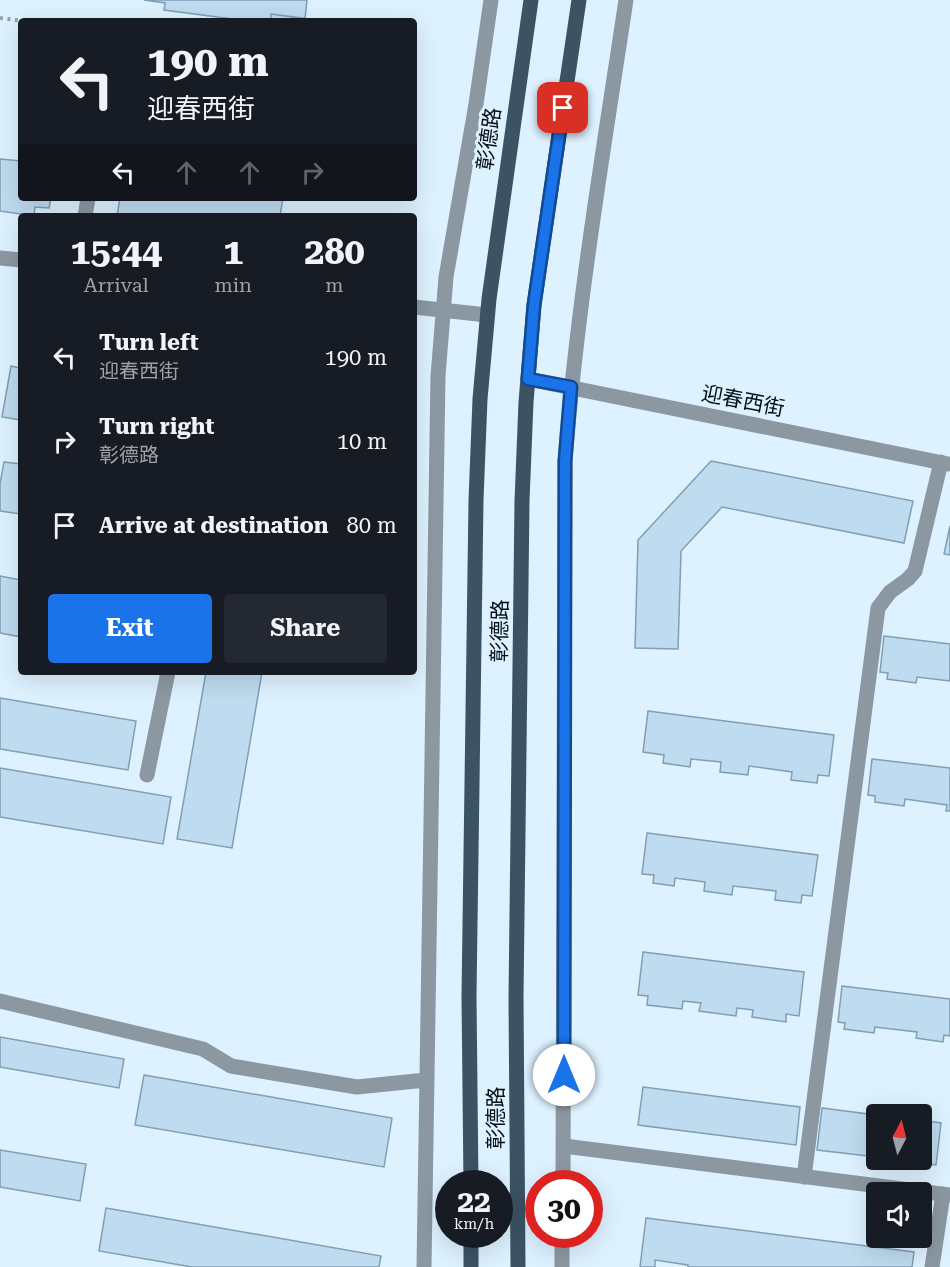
<!DOCTYPE html>
<meta charset="utf-8">
<style>
body{margin:0;font-family:"Roboto Serif","Noto Sans SC",serif;background:#242831;color:#f1f3f6;height:100vh;display:flex;flex-direction:column;font-size:22px;white-space:nowrap}
*{box-sizing:border-box;margin:0}
p{font-size:20px;color:#9ea1a6}
.icon{flex:none;width:33px;height:33px;fill:none;stroke:currentColor;stroke-width:2;stroke-linecap:round;stroke-linejoin:round}
.map{position:relative;flex:1;overflow:hidden}
.drawer{position:absolute;left:18px;top:213px;width:399px;height:462px;display:flex;flex-direction:column;background:#171b24;border-radius:6px;box-shadow:0 6px 24px #0002}
.drawer>*{flex:none}
.banner{position:absolute;left:18px;top:18px;width:399px;height:183px;border-radius:6px;box-shadow:0 6px 24px #0002;background:#171b24;color:#f1f3f6;overflow:hidden}
.needle{width:39px;rotate:7deg}
.fabs{position:absolute;left:866px;top:1104px;display:grid;gap:12px}
.fabs a{display:grid;place-items:center;width:66px;height:66px;border-radius:6px;background:#171b24;box-shadow:0 6px 24px #0002;font-size:30px}
.speed{position:absolute;left:435px;top:1170px;display:flex;gap:12px;font-size:30px;font-weight:700;text-align:center}
.speed>*{display:grid;place-content:center;width:78px;height:78px;border-radius:50%;background:#171b24;box-shadow:0 6px 24px #0002;line-height:1}
.speed small{font-size:15px;font-weight:400}
.speed .limit{border:9px solid #d22;background:#fff;color:#111}
.pin{position:absolute;display:grid;place-items:center;width:51px;height:51px;color:#fff;margin:-26px;border-radius:12px;box-shadow:0 3px 9px #0006}
.me{position:absolute;width:66px;margin:-33px;rotate:0deg;stroke-linejoin:round;filter:drop-shadow(0 0 4px #0008)}
.turn{display:flex;align-items:center;gap:21px;height:126px;padding:0 30px;font-size:27px}
.turn .icon{width:78px;height:78px;stroke-width:2.5}
.turn b{display:block;font-size:42px;line-height:51px}
.lanes{display:flex;align-items:center;height:57px;padding:0 30px;background:#0003;justify-content:center;gap:30px;direction:ltr}
.lanes .off{opacity:.35}
.eta{display:flex;justify-content:space-evenly;align-items:center;height:102px;text-align:center}
.eta b{font-size:36px;font-weight:700;line-height:42px}
.primary-button{display:flex;gap:12px;margin-top:auto;padding:12px 30px}
.primary-button a{flex:1;height:69px;border-radius:6px;background:#1a73e8;color:#fff;font-size:24px;font-weight:700;line-height:69px;text-align:center}
.primary-button a+a{background:#242831;color:#f1f3f6}
ul{padding:0;list-style:none}
li{display:flex;align-items:center;gap:18px;height:84px;padding:0 30px}
li div{flex:1}
li b{display:block;font-size:22px}
li em{font-style:normal}
.map>svg:first-child{display:block}
.building{fill:#bedbef;stroke:#809fb4;stroke-width:1.5}
.lines{fill:none;stroke-linecap:round;stroke-linejoin:round}
.path{stroke:#94a4af;stroke-width:4;stroke-dasharray:3 4.5;stroke-linecap:butt}
.minor{stroke:#8b98a2;stroke-width:15}
.major{stroke:#3b5363;stroke-width:15}
.route-casing{stroke:#114b97;stroke-width:15}
.route{stroke:#1a73e8;stroke-width:10}
.labels{text-anchor:middle;stroke-width:6;stroke-linejoin:round;paint-order:stroke}
.street-label{font-size:21px;fill:#040e15;stroke:#ddf1fe}
</style>
<div class="map">
<svg width="950" height="1267" viewBox="0 0 950 1267">
<rect width="100%" height="100%" fill="#ddf1fe"/>
<!-- building -->
<path class="building" d="M144 0H307L305 19 271 14V21H248L164 10 165 3Z
M271 14 318 20 317 21H271Z
M0 159 21 161V198H51L49 208 35 207 34 216 0 211Z
M120 198H283L280 216H117Z
M11 366 21 368V420L2 417Z
M711 461 913 501 904 543 722 507 681 551 678 649 635 648 638 540Z
M4 462 21 464V514L0 511V484Z
M950 526V555L944 554Z
M0 576 21 580V637L0 633Z
M884 636 950 644V681L917 677 916 683 887 679 888 673 880 672Z
M206 672H262L232 848 177 839Z
M0 698 136 721 128 770 0 749Z
M648 711 834 735 829 776 818 775 817 783 791 780 792 772 749 766 748 775 720 772 721 762 691 759 690 767 663 763 664 755 643 752Z
M872 759 950 768V811H946L947 805 905 799 904 806 875 802V796L868 795Z
M0 768 171 797 163 844 0 817Z
M647 833 818 855 812 896 802 895 801 903 775 900 776 891 733 886 732 895 704 891 705 882 675 878 674 886 653 883 654 875 642 874Z
M643 952 804 972 799 1016 786 1014V1022L752 1017 753 1010 737 1008 736 1016 699 1011 701 1003 683 1001 682 1009 647 1005 648 996 638 995Z
M842 986 950 999V1036L944 1035 943 1042 916 1038 917 1032 875 1027 874 1033 844 1029 845 1023 838 1022Z
M0 1037 124 1059 119 1088 0 1067Z
M144 1075 392 1118 384 1167 135 1125Z
M643 1087 800 1107 796 1145 638 1125Z
M822 1108 876 1115V1157L817 1150Z
M921 1120 941 1123 936 1165 894 1160H921Z
M0 1150 86 1164 80 1201 0 1187Z
M106 1208 381 1256 379 1267H192L99 1251Z
M646 1218 914 1252 912 1267H688V1265L655 1260V1267H640Z"/>
<g class="lines">
<!-- path -->
<path class="path" d="M0 18 23 21"/>
<!-- minor -->
<path class="minor" d="M85 216 88 198
M0 258 21 260
M414 307 487 315
M528 379 948 464
M147 775 168 672
M0 1001 203 1049 231 1066 357 1087 426 1080
M564 1146 950 1195
M804 1177 878 608 890 592 908 579 915 571 941 462
M563 1184 565 461C577 307 603 153 626 0
M424 1267 438 376 446 277 476 104 491 0
M562 1267V1234
M932 1267 943 1194"/>
<!-- major -->
<path class="major" d="M471 1184 469 996 476 500 480 399 489 299 531 0
M471 1234V1267
M518 1267 516 997 522 501 526 402 534 305 579 0"/>
</g>
<g class="lines">
<!-- route casing -->
<g class="route-casing">
<path id="route" d="M563 108 534 305 528 379 571 387 565 461 564 1075"/>
</g>
<!-- route -->
<use href="#route" class="route"/>
</g>
<g class="labels">
<!-- street labels -->
<g class="street-label">
<text transform="translate(489 139) rotate(-82)" y="7">彰德路</text>
<text transform="translate(743 401) rotate(11)" y="7">迎春西街</text>
<text transform="translate(500 631) rotate(-89)" y="7">彰德路</text>
<text transform="translate(496 1118) rotate(-90)" y="7">彰德路</text>
</g>
</g>
</svg>
<div class="fabs">
<a><svg class="needle" viewBox="-14 -14 28 28"><path d="M0-13l5 13h-10z" fill="#e53935"/><path d="M0 13l5-13h-10z" fill="#9ea1a6"/></svg></a>
<a><svg class="icon" aria-label="sound" viewBox="0 0 24 24"><path d="M4 9h4l5-4v14l-5-4H4zM17 9q2 3 0 6"/></svg></a>
</div>
<div class="speed"><div>22<small>km/h</small></div><div class="limit">30</div></div>
<div class="pin" style="left:563px;top:108px;background:#d93025"><svg class="icon" aria-label="arrive" viewBox="0 0 24 24"><path d="M6 21V4h12l-3 4 3 4H6"/></svg></div>
<svg class="me" style="left:564px;top:1075px" viewBox="-20 -20 40 40"><circle r="19" fill="#fff"/><path d="M0-13L10 11 0 6-10 11z" fill="#1a73e8"/></svg>
<div class="banner">
<div class="turn"><svg class="icon" aria-label="left" viewBox="0 0 24 24"><path d="M17 20v-9H6M10 6l-5 5 5 5"/></svg><div><b>190 m</b>迎春西街</div></div>
<div class="lanes"><svg class="icon" aria-label="left" viewBox="0 0 24 24"><path d="M17 20v-9H6M10 6l-5 5 5 5"/></svg><svg class="icon off" aria-label="ahead" viewBox="0 0 24 24"><path d="M12 20V5M6 11l6-6 6 6"/></svg><svg class="icon off" aria-label="ahead" viewBox="0 0 24 24"><path d="M12 20V5M6 11l6-6 6 6"/></svg><svg class="icon off" aria-label="right" viewBox="0 0 24 24"><path d="M7 20v-9h11M14 6l5 5-5 5"/></svg></div>
</div>
<section class="drawer">
<div class="eta">
<div><b>15:44</b><p>Arrival</p></div>
<div><b>1</b><p>min</p></div>
<div><b>280</b><p>m</p></div>
</div>
<ul>
<li><svg class="icon" aria-label="left" viewBox="0 0 24 24"><path d="M17 20v-9H6M10 6l-5 5 5 5"/></svg><div><b>Turn left</b><p>迎春西街</p></div><em>190 m</em></li>
<li><svg class="icon" aria-label="right" viewBox="0 0 24 24"><path d="M7 20v-9h11M14 6l5 5-5 5"/></svg><div><b>Turn right</b><p>彰德路</p></div><em>10 m</em></li>
<li><svg class="icon" aria-label="arrive" viewBox="0 0 24 24"><path d="M6 21V4h12l-3 4 3 4H6"/></svg><div><b>Arrive at destination</b></div><em>80 m</em></li>
</ul>
<div class="primary-button"><a>Exit</a><a>Share</a></div>
</section>
</div>
